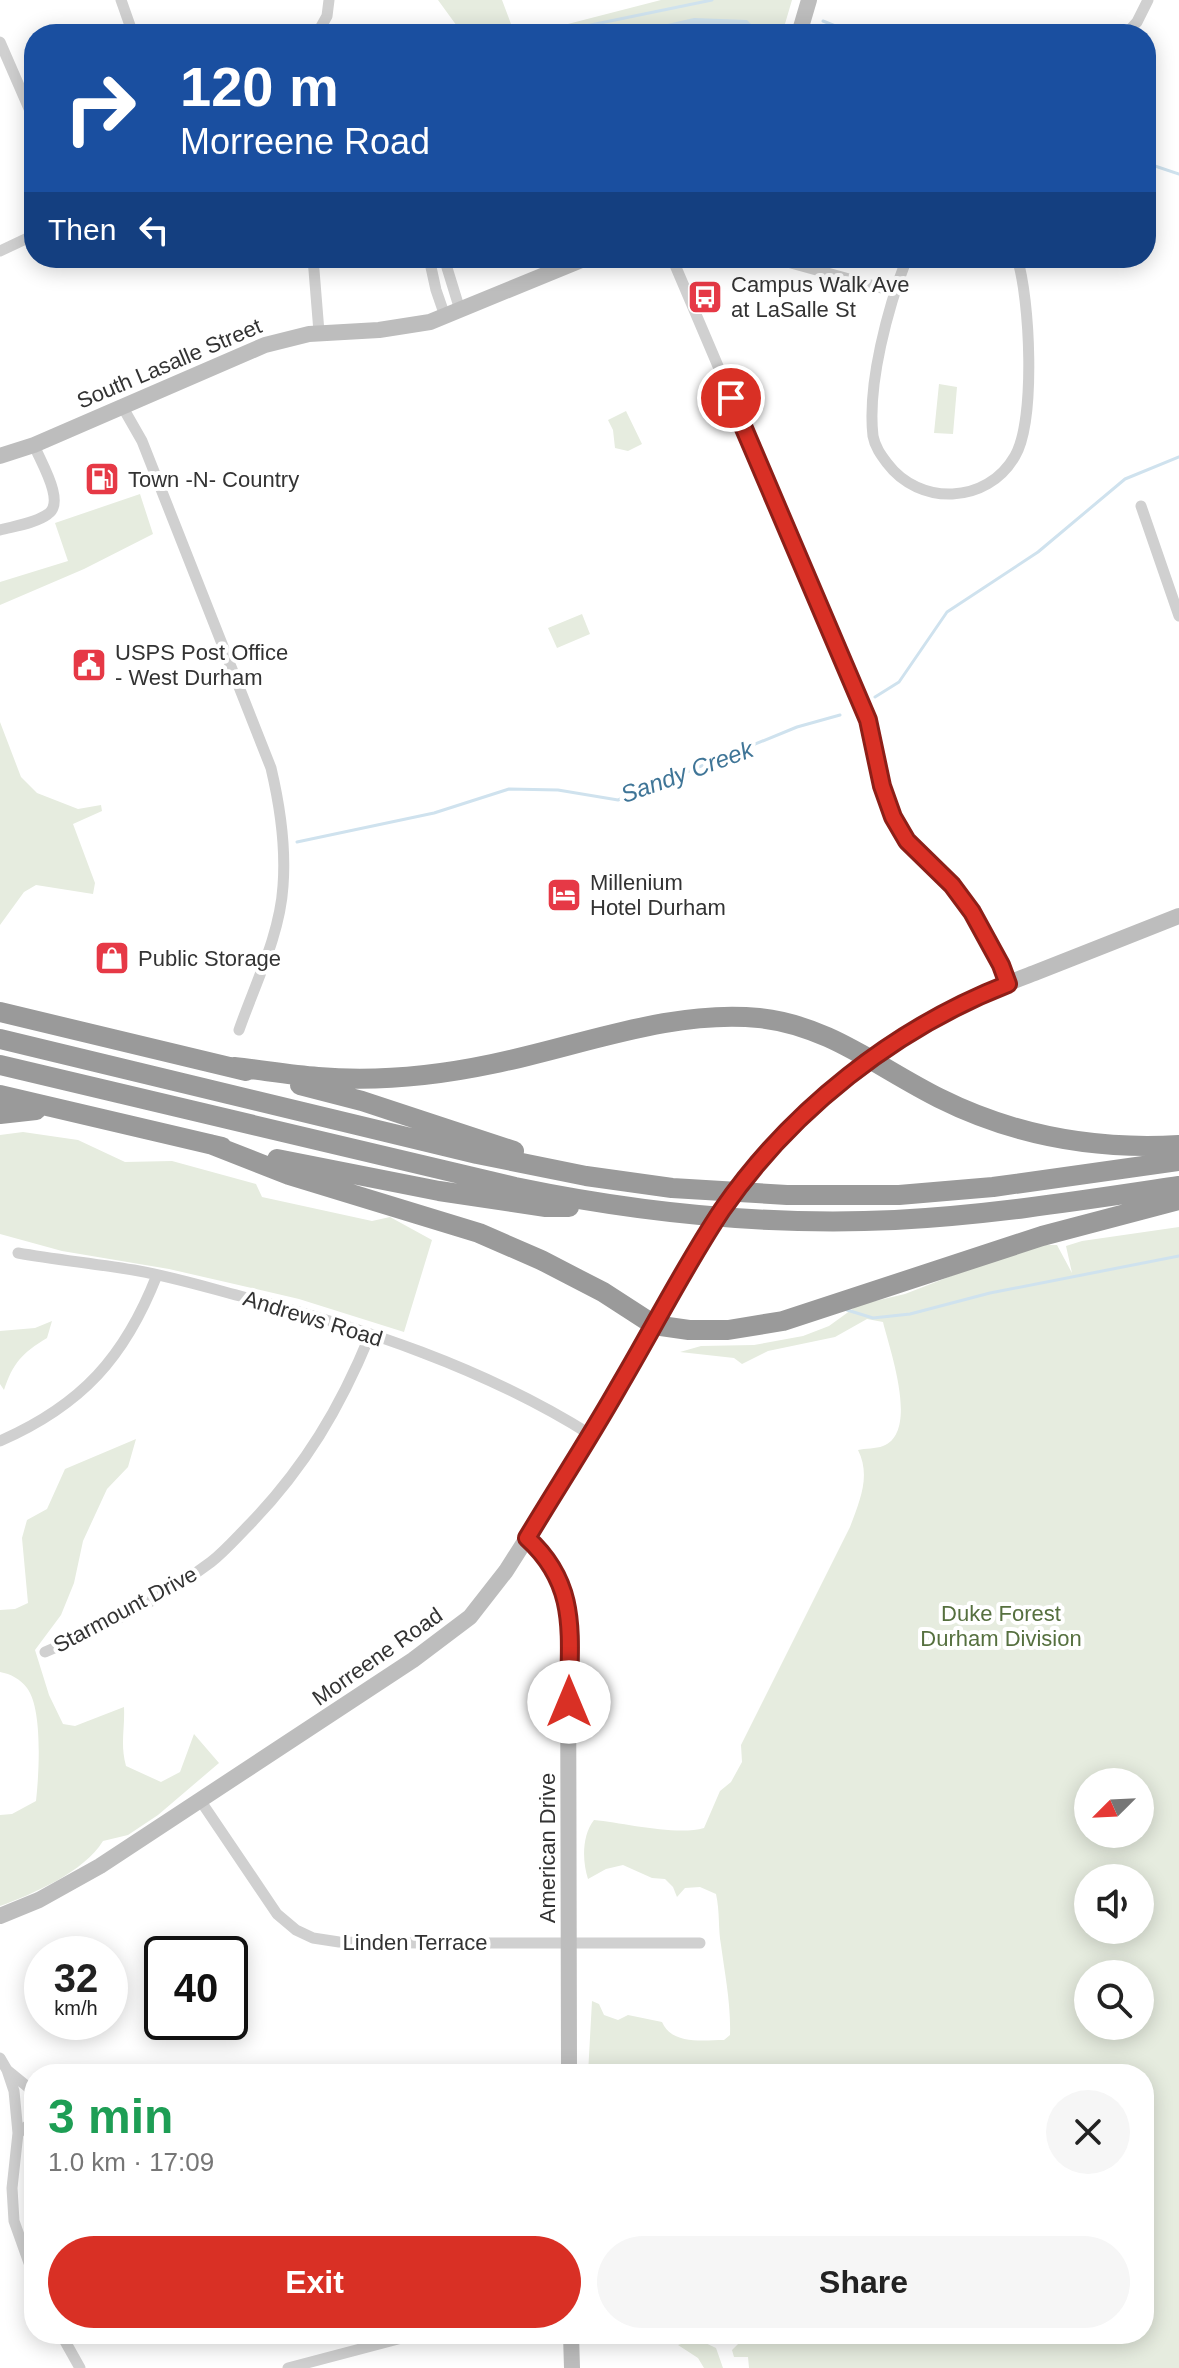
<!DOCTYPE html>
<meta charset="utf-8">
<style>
body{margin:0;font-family:Arial,sans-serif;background:#f6f6f6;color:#222;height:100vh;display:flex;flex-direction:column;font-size:30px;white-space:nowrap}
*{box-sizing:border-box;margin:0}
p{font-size:26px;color:#767676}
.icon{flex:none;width:44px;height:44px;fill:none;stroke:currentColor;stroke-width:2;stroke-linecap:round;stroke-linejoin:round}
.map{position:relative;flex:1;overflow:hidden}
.panel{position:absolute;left:24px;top:2064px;width:1130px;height:280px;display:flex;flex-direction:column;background:#fff;border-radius:32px;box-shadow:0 4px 20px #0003}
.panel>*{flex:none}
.hud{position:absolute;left:24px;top:24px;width:1132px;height:244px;border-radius:32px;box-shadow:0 4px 20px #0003;background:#1a4fa0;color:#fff;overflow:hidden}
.needle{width:52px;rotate:246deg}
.tools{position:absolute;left:1074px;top:1768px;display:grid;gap:16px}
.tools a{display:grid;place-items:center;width:80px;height:80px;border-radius:50%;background:#fff;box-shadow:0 4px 20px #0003;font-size:40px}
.speed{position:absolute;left:24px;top:1936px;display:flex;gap:16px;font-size:40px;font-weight:700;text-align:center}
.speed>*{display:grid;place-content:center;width:104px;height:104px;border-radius:50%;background:#fff;box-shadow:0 4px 20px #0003;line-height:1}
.speed small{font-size:20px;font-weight:400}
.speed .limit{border:4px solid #111;border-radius:12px;background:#fff;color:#111}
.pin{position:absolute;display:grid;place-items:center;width:68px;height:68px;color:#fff;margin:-34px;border:4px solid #fff;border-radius:50%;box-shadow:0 2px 8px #0007}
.me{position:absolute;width:88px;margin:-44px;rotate:0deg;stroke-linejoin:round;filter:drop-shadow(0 0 6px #0008)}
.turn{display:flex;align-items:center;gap:28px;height:168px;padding:0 24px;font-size:36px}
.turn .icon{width:104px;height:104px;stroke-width:2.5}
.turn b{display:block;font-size:56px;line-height:68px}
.then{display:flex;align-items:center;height:76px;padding:0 24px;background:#0003;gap:16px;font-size:30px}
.round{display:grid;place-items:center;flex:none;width:84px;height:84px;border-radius:42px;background:#f6f6f6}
.summary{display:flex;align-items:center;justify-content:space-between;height:136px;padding:0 24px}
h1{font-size:48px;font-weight:700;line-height:60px;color:#1e9e55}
.cta{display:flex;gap:16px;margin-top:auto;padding:16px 24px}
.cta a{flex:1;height:92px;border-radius:48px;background:#d93025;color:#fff;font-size:32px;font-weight:700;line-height:92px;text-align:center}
.cta a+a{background:#f6f6f6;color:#222}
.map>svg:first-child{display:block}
.green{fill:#e6ecdf;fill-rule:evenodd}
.water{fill:#cfe2ee}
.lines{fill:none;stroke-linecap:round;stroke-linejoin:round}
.stream{stroke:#cfe2ee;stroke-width:3}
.street{stroke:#d0d0d0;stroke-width:11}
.secondary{stroke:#bdbdbd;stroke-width:16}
.highway{stroke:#9a9a9a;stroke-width:20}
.secondary-bridge{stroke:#bdbdbd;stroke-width:16}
.route-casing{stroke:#8d1f18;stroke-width:20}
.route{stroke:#d93025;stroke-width:14}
.labels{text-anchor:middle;stroke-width:8;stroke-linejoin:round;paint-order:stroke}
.poi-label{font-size:22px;fill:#333;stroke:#fff;text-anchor:start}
.street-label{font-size:22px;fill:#333;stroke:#fff}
.park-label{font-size:22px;fill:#56703f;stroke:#fff}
.water-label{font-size:24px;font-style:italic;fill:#3f7597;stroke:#fff}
</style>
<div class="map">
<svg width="1179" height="2368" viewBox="0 0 1179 2368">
<rect width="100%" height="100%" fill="#fff"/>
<!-- green -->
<path class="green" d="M438 0H502L511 24 462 33Z
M661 0H792L782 34H529Z
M939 384 957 387 953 434 934 433Z
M626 411 642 444 628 451 615 448 613 430 608 420Z
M140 494 153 534 84 569 0 605V582L68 561 55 523Z
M582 614 590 634 557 648 548 628Z
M0 722 21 777 37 793 78 809 101 805 102 811 73 824 95 883 93 894 36 885 24 892 0 925Z
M23 1132 78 1140 125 1162 172 1161 256 1184 262 1197 372 1221 390 1217 432 1240 404 1332 299 1299 169 1269 62 1251 0 1234V1135Z
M1179 1227V2368H749L748 2357H734L732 2350 739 2343H748V2334H1144V2074H588L592 2001 599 2004 604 2015 618 2020 628 2015 662 2022C672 2045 702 2040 724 2040L730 2035C731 2004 725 1975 721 1945 718 1928 720 1912 716 1894L700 1887 685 1888 677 1897 673 1887 665 1879 652 1878 623 1865 606 1869 588 1879C582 1861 582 1835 594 1820 624 1823 677 1836 704 1828L720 1791 731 1782 742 1762 741 1745 850 1527C860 1500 871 1476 858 1450 865 1448 876 1449 883 1446 920 1432 889 1348 883 1322L867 1319 835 1337 768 1351 742 1364 734 1358 680 1352 701 1346 754 1345 803 1336 829 1326 858 1305 905 1294 1031 1245H1057L1072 1273 1066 1246 1082 1241ZM1088 1782H1140V1834H1088ZM1088 1878H1140V1930H1088ZM1088 1974H1140V2026H1088Z
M52 1321 47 1338C22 1353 13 1363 4 1390L0 1384V1331L35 1328Z
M136 1439 128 1467 107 1489 83 1541 74 1583 61 1615 35 1650 49 1695 63 1724 75 1726 124 1707C125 1730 120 1744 126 1766L161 1782 180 1772 194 1734 219 1763 158 1815 128 1835 103 1841C84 1872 33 1894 0 1906V1815L12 1814 36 1801C39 1774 43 1709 27 1688 20 1679 11 1674 0 1672V1610L15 1609 28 1603 22 1538 27 1520 47 1509 65 1469Z
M697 2339 716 2348 723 2368H704L698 2358 678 2345Z"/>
<!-- water -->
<path class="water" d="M694 18 747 20 761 34H623Z"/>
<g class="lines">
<!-- stream -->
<path class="stream" d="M823 21 855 34
M547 34 712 0
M1146 163 1179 174
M875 697 899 682 947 612 1038 552 1125 479 1179 457
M297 842 434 813 509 789 558 790 618 800 797 727 840 715
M847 1310 873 1318 910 1314 990 1293 1179 1256"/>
<!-- street -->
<path class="street" d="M121 0 133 34
M317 34 327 16 329 0
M1126 34 1137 22 1148 0
M0 42 34 120
M0 251 34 235
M313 258 319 332
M429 258 436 290 445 316
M444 258 460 310
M672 258 858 695C876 741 877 792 903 835 914 853 935 867 950 883 976 911 994 948 1008 984
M773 258 896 292
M907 258C888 307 867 384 873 436 875 447 881 455 887 463 919 506 987 505 1015 456 1036 420 1030 298 1017 258
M122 406 142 441 271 768C280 806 286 847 283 886 280 935 255 984 239 1030
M1141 506 1179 616
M0 530C15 526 36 523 48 514 66 502 40 461 34 445
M18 1253C58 1260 99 1264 139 1271 173 1277 206 1287 240 1296 361 1327 485 1368 591 1435
M0 1441C82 1405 125 1357 157 1275
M45 1652C102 1628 161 1600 211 1562 225 1551 237 1537 250 1524 305 1467 340 1408 370 1335
M200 1800 277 1914 296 1930 313 1938 339 1942 419 1943H700
M0 2058 7 2070 34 2092
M7 2070 14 2091 18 2133 12 2188 14 2221 34 2277
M18 2133 34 2121
M61 2334 80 2368
M288 2368 417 2334"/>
<!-- secondary -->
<path class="secondary" d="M799 34 809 0
M0 456 34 445 265 345 309 334 379 330 430 322 586 258
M762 1160C815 1100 877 1051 947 1011 975 995 1006 984 1037 972 1084 953 1132 935 1179 916
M527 1538C549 1557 564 1580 568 1609L569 2074
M0 1916 39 1900 100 1866 413 1660 470 1617 506 1571 527 1538 618 1390 693 1258
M571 2334 572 2368"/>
<!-- highway -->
<path class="highway" d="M0 1012 246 1071
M0 1039 477 1154 586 1176 672 1188 787 1195H899L993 1187 1179 1161
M0 1065 515 1187C640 1213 768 1226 895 1220 991 1215 1085 1200 1179 1186
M234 1067C262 1070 290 1075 318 1077 377 1082 435 1076 492 1064 577 1047 671 1009 759 1018 828 1025 879 1068 939 1098 1015 1136 1094 1150 1179 1145
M300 1085 362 1101 514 1151
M0 1095 222 1147
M0 1114 36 1110
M210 1144 289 1175 479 1233 541 1260 603 1292 654 1325 689 1330H728L783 1321 1042 1236 1179 1200
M277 1159 439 1191 546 1207H569"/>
<!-- secondary-bridge -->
<path class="secondary-bridge" d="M693 1258 723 1209 762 1160"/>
</g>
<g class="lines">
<!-- route casing -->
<g class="route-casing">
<path id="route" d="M569 1702C569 1637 580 1586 527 1538 557 1488 589 1439 618 1388 653 1329 684 1267 722 1210 791 1110 895 1028 1008 984L1001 965 972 912 952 885 907 841 893 817 882 786 868 720 731 398"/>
</g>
<!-- route -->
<use href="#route" class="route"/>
</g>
<!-- icons -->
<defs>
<g id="bus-square" transform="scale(1.8)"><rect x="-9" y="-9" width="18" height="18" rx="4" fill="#e63946" stroke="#fff"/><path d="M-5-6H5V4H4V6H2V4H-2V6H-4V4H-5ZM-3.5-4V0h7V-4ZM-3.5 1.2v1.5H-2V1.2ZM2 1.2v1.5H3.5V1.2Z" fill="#fff"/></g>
<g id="fuel-square" transform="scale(1.8)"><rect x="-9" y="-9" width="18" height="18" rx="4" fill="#e63946" stroke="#fff"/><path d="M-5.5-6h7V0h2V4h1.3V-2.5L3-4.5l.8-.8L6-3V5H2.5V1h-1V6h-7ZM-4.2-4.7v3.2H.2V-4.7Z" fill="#fff"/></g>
<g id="civic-square" transform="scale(1.8)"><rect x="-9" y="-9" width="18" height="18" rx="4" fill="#e63946" stroke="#fff"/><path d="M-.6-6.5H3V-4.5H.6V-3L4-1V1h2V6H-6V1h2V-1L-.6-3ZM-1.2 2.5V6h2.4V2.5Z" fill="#fff"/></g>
<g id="hotel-square" transform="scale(1.8)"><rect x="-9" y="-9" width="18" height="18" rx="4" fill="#e63946" stroke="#fff"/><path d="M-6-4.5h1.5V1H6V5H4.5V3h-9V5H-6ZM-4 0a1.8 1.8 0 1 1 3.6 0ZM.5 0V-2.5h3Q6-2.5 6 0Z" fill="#fff"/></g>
<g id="shop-square" transform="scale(1.8)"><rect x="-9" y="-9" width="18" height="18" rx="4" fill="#e63946" stroke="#fff"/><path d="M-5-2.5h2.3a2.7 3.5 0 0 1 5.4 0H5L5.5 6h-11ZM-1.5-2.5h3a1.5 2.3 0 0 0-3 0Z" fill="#fff"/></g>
</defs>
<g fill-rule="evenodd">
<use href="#bus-square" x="705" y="297"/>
<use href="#fuel-square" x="102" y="479"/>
<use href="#civic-square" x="89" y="665"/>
<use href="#hotel-square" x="564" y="895"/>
<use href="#shop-square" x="112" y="958"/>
</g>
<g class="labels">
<!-- poi labels -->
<g class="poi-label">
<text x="731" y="292">Campus Walk Ave<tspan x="731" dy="25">at LaSalle St</tspan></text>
<text x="128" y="487">Town -N- Country</text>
<text x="115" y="660">USPS Post Office<tspan x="115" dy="25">- West Durham</tspan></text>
<text x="590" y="890">Millenium<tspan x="590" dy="25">Hotel Durham</tspan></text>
<text x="138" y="966">Public Storage</text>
</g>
<!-- street labels -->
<g class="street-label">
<text transform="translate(169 363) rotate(-23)" y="8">South Lasalle Street</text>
<text transform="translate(313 1318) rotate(17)" y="8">Andrews Road</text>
<text transform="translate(125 1609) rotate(-28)" y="8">Starmount Drive</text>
<text transform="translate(377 1656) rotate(-35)" y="8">Morreene Road</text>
<text transform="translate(547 1848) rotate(-90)" y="8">American Drive</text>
<text x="415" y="1950">Linden Terrace</text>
</g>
<!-- park labels -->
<g class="park-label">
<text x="1001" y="1621">Duke Forest<tspan x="1001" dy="25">Durham Division</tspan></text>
</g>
<!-- water labels -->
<g class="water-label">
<text transform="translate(687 772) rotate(-20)" y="8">Sandy Creek</text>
</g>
</g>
</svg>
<div class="tools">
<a><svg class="needle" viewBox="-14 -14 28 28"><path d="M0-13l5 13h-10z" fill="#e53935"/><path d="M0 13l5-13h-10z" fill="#767676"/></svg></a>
<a><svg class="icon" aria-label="sound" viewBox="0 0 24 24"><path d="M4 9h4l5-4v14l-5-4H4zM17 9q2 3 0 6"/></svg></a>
<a><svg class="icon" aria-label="search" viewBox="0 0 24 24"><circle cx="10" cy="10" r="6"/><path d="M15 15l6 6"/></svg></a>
</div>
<div class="speed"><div>32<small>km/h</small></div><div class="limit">40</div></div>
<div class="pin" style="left:731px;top:398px;background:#d93025"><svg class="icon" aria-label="arrive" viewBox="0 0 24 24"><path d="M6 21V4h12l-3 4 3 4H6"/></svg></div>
<svg class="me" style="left:569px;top:1702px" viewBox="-20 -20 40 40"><circle r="19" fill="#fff"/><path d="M0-13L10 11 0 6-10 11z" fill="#d93025"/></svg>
<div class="hud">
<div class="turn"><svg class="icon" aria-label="right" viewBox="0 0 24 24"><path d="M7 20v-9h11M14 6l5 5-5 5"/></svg><div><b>120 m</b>Morreene Road</div></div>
<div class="then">Then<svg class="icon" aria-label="left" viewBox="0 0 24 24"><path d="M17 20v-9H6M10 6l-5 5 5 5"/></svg></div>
</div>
<section class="panel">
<div class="summary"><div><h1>3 min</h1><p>1.0 km · 17:09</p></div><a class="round"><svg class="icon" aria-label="close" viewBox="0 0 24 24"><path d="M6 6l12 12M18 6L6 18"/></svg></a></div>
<div class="cta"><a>Exit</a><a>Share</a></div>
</section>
</div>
